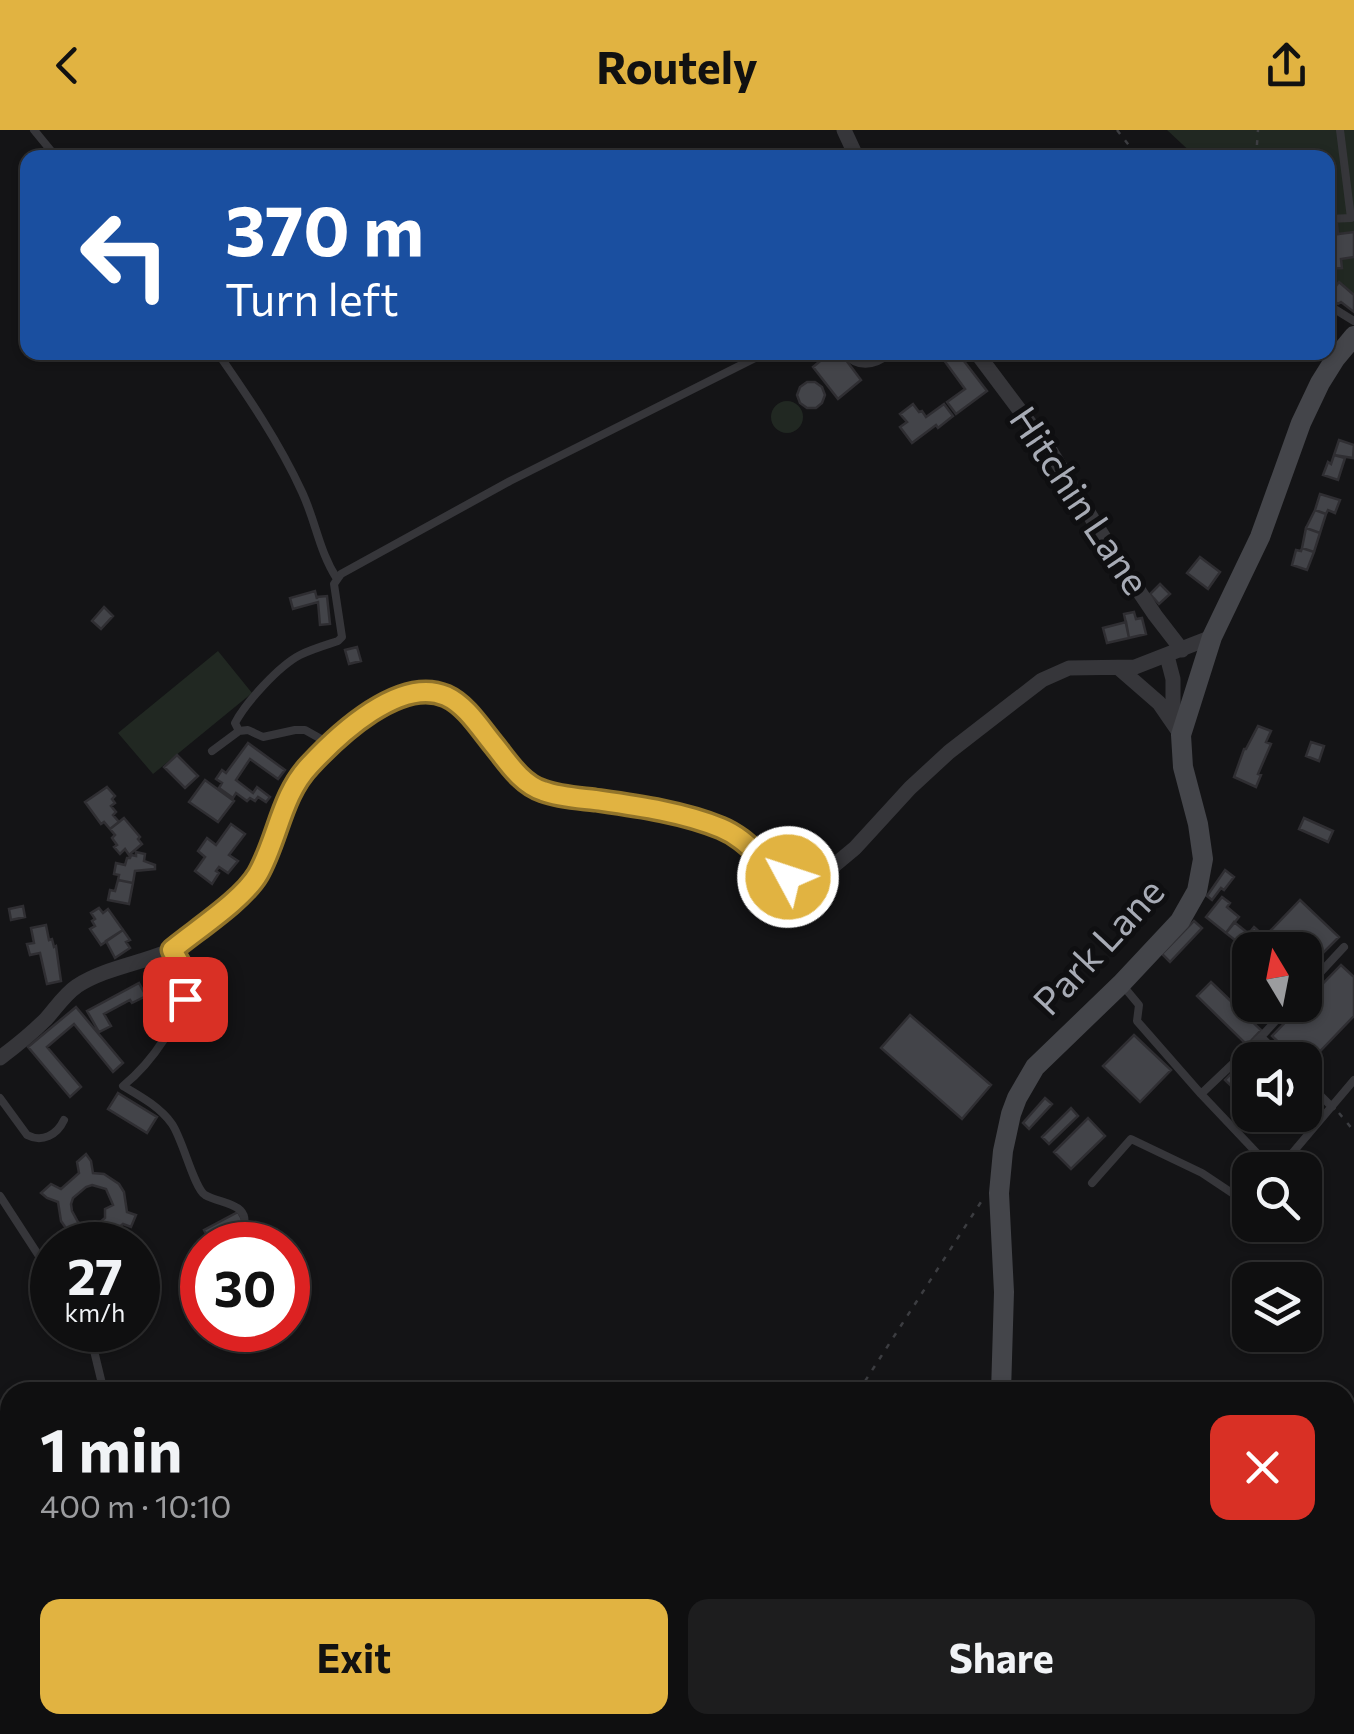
<!DOCTYPE html>
<meta charset="utf-8">
<style>
body{margin:0;font-family:Commissioner,sans-serif;background:#1d1d1e;color:#f1f3f6;height:100vh;display:flex;flex-direction:column;font-size:38px;white-space:nowrap}
*{box-sizing:border-box;margin:0}
p{font-size:32px;color:#9b9c9f}
.icon{flex:none;width:55px;height:55px;fill:none;stroke:currentColor;stroke-width:2;stroke-linecap:round;stroke-linejoin:round}
.map{position:relative;flex:1;overflow:hidden}
.details{position:absolute;left:0px;top:1252px;width:1355px;height:352px;display:flex;flex-direction:column;background:#0f0f10;border-radius:30px 30px 0 0;box-shadow:0 2px 8px #0004,0 0 0 2px #2f2f30}
.details>*{flex:none}
.banner{position:absolute;left:20px;top:20px;width:1315px;height:210px;border-radius:20px;box-shadow:0 2px 8px #0004,0 0 0 2px #2f2f30;background:#1a4fa0;color:#fff;overflow:hidden}
.needle{width:65px;rotate:350deg}
.tools{position:absolute;left:1232px;top:802px;display:grid;gap:20px}
.tools a{display:grid;place-items:center;width:90px;height:90px;border-radius:20px;background:#0f0f10;box-shadow:0 2px 8px #0004,0 0 0 2px #2f2f30;font-size:50px}
.speed{position:absolute;left:30px;top:1092px;display:flex;gap:20px;font-size:50px;font-weight:700;text-align:center}
.speed>*{display:grid;place-content:center;width:130px;height:130px;border-radius:50%;background:#0f0f10;box-shadow:0 2px 8px #0004,0 0 0 2px #2f2f30;line-height:1}
.speed small{font-size:25px;font-weight:400}
.speed .limit{border:15px solid #d22;background:#fff;color:#111}
.pin{position:absolute;display:grid;place-items:center;width:85px;height:85px;color:#fff;margin:-42px;border-radius:20px;box-shadow:0 5px 15px #0006}
.me{position:absolute;width:110px;margin:-55px;rotate:310deg;stroke-linejoin:round;filter:drop-shadow(0 0 8px #0008)}
.turn{display:flex;align-items:center;gap:35px;height:210px;padding:0 40px;font-size:45px}
.turn .icon{width:130px;height:130px;stroke-width:2.5}
.turn b{display:block;font-size:70px;line-height:85px}
.round{display:grid;place-items:center;flex:none;width:105px;height:105px;border-radius:20px;background:#1d1d1e}
.summary{display:flex;align-items:center;justify-content:space-between;height:170px;padding:0 40px}
h1{font-size:60px;font-weight:700;line-height:75px}
.action{display:flex;gap:20px;margin-top:auto;padding:20px 40px}
.action a{flex:1;height:115px;border-radius:20px;background:#e1b341;color:#111;font-size:40px;font-weight:700;line-height:115px;text-align:center}
.action a+a{background:#1d1d1e;color:#f1f3f6}
header{display:flex;justify-content:space-between;align-items:center;height:130px;padding:0 40px;background:#e1b341;color:#111;font-size:45px;font-weight:700}
.map>svg:first-child{display:block}
.green{fill:#212822}
.building{fill:#434449;stroke:#2f2e32;stroke-width:2.5;fill-rule:evenodd}
.lines{fill:none;stroke-linecap:round;stroke-linejoin:round}
.path{stroke:#3c3d41;stroke-width:2.5;stroke-dasharray:5 8;stroke-linecap:butt}
.lane{stroke:#36363a;stroke-width:8}
.street{stroke:#36363a;stroke-width:15}
.secondary{stroke:#44454a;stroke-width:20}
.route-casing{stroke:#92742a;stroke-width:25}
.route{stroke:#e1b341;stroke-width:18}
.labels{text-anchor:middle;stroke-width:10;stroke-linejoin:round;paint-order:stroke}
.street-label{font-size:38px;fill:#a7abb5;stroke:#0f0f11}
</style>
<header><svg class="icon" aria-label="back" viewBox="0 0 24 24"><path d="M15 5l-7 7 7 7"/></svg>Routely<svg class="icon" aria-label="share" viewBox="0 0 24 24"><path d="M12 15V3M7 8l5-5 5 5M5 13v7h14v-7"/></svg></header>
<div class="map">
<svg width="1354" height="1604" viewBox="0 0 1354 1604">
<rect width="100%" height="100%" fill="#141416"/>
<!-- green -->
<path class="green" d="M1167 0H1354V178L1328 152V28L1196 27Z
M771 287a16 16 0 1 1 32 0a16 16 0 1 1-32 0Z
M218 521 252 563 153 644 118 603Z"/>
<!-- building -->
<path class="building" d="M1337 94 1338 104 1354 102V127L1341 129 1342 138 1328 139V96Z
M1339 152 1354 165V182L1341 172 1338 174 1328 166Z
M831 222H840L861 250 838 269 813 237Z
M938 222H957L987 261 956 284 947 272 965 259Z
M807 252H815L822 257 825 265 822 273 816 278H807L800 273 797 265 800 257Z
M913 274 919 282 922 281 926 287 944 274 953 286 938 298 936 295 912 313 900 297 907 292 900 284Z
M1339 310 1354 315 1353 328 1334 325Z
M1334 325 1345 328 1338 350 1323 345 1328 332 1331 334Z
M1320 364 1340 370 1335 383 1328 380 1326 384 1315 380Z
M1315 380 1326 384 1320 403 1306 398Z
M1306 398 1320 403 1314 422 1302 418Z
M1302 418 1314 422 1307 440 1292 435 1296 420 1301 421Z
M1200 427 1220 442 1208 459 1187 443Z
M1160 454 1170 464 1159 474 1150 464Z
M315 461 317 469V467L327 466 330 494 320 495 318 472 293 479 290 468Z
M104 477 113 486 101 499 92 491Z
M1134 482 1136 489 1142 488 1146 504 1129 508 1124 484Z
M1126 492 1129 508 1107 513 1103 498Z
M357 517 361 531 349 534 345 520Z
M1258 596 1271 601 1266 612 1271 614 1258 644 1261 645 1256 657 1234 647 1244 619H1246Z
M1311 612 1324 616 1319 631 1306 626Z
M248 613 285 640 278 649 250 629 236 650 253 663 257 657 270 667 266 672 258 667 255 671 250 668 247 671 236 663 233 668 219 658 222 653 216 649 222 640 226 643Z
M177 625 198 646 185 658 164 637Z
M205 650 234 671 218 692 189 672Z
M107 657 115 666 112 669 115 673 111 676 116 682 113 685 119 692 110 699 104 692 101 694 85 672Z
M124 688 140 707 138 709 142 714 129 725 125 719 120 724 114 717 117 715 112 708 115 705 110 699Z
M1304 688 1333 701 1328 712 1299 699Z
M231 694 245 704 229 725 238 731 228 743 219 737 216 741 219 743 212 754 195 741 205 727 198 721 207 708 216 715Z
M136 722 145 724 144 731 155 735V739L135 741 133 753 118 750 119 745 114 744 116 733 125 735 127 728H130L131 725 136 726Z
M1225 740 1234 747 1224 760 1221 758 1212 770 1207 766Z
M118 750 133 753 129 774 108 770 110 760 115 761Z
M1222 767 1230 773 1227 777 1239 787 1226 803 1206 787Z
M1300 770 1339 807 1305 841V820H1252Z
M23 776 25 787 11 790 9 779Z
M99 778 103 783 108 779 123 800 101 815 90 799 95 796 92 791 95 789 91 783Z
M1194 791 1202 798 1170 832 1162 824Z
M1234 792 1249 804 1240 814 1226 803Z
M46 795 49 810 52 809 54 817 56 816 61 851 47 854 40 823 30 825 27 814 34 813 31 798Z
M1254 797 1263 805 1246 825 1237 818Z
M123 800 130 810 126 812 130 818 115 828 106 811Z
M1341 835 1354 847V886L1305 937V930H1297L1272 906 1302 875H1305V872Z
M1211 852 1261 900 1247 915 1197 866Z
M139 853 146 866 132 873 130 870 104 884 111 896 99 902 87 881Z
M76 877 123 933 113 942 74 894 47 917 81 957 70 967 28 917Z
M910 885 991 955 962 989 881 918Z
M1134 905 1171 940 1140 972 1103 936Z
M1258 916 1272 930H1250V974L1225 950Z
M118 963 157 987 147 1003 108 979Z
M1045 968 1052 974 1029 999 1023 993Z
M1071 978 1078 986 1049 1014 1042 1007Z
M1261 985H1287L1275 998Z
M1088 988 1105 1006 1071 1039 1054 1022Z
M86 1024 91 1031 93 1043 104 1044 119 1054 124 1062 127 1082 136 1085 131 1097 123 1094 105 1109 106 1115H93L92 1111 78 1109 70 1104 61 1091 58 1072 47 1068 41 1063 51 1054 61 1059 79 1043 77 1032ZM92 1055 106 1059 113 1075 105 1079V1088L94 1097 83 1095 78 1092 72 1081 71 1074 73 1068 86 1057Z
M238 1082 244 1093 210 1111 204 1100Z"/>
<g class="lines">
<!-- path -->
<path class="path" d="M1117 0 1139 28
M1256 28 1258 0
M1339 983 1354 1001
M858 1262 981 1072
M663 1604 670 1595"/>
<!-- lane -->
<path class="lane" d="M34 0 57 28
M1328 89 1351 88 1340 0
M1328 175 1354 191
M217 222C249 268 279 312 302 362 316 392 319 421 337 449
M843 222C859 240 875 236 892 222
M239 601 235 593C246 572 279 536 300 525 312 519 326 515 338 511L342 507 334 454 341 444 510 351 767 222
M212 621 239 601 248 600 263 607 295 600H305L330 614
M172 820 191 852C178 892 155 930 123 956 140 966 160 977 172 994 183 1010 194 1058 205 1065 222 1075 254 1072 242 1103
M1124 857 1139 875 1137 891 1201 964 1273 1040
M1305 859 1344 817
M1261 907 1285 930
M1305 950 1332 977
M1201 964 1261 907 1290 875
M0 968 27 1005C42 1013 57 1005 64 990
M1278 1040 1354 950
M1092 1053 1131 1009 1202 1043 1238 1067 1246 1069 1250 1068
M0 1066 52 1146
M89 1200 104 1262
M221 1595 228 1604
M297 1595 306 1602 313 1600 317 1595"/>
<!-- street -->
<path class="street" d="M844 0 857 28
M976 222 1051 322 1112 421 1155 485 1182 520
M1167 526 1173 549V590
M1120 539 1159 573 1181 605
M0 928C16 916 32 903 46 889 56 878 64 865 77 856 105 838 139 834 169 821 183 814 241 766 251 754 271 728 277 693 290 664 311 620 381 558 433 563 482 569 498 647 544 662 558 666 574 667 588 669 631 675 708 684 742 708 756 718 767 733 781 744L788 747 805 748 831 738 855 718 910 658 949 622 1042 550 1069 538 1135 537 1212 507
M1345 1551 1354 1548
M1025 1595 1060 1604
M1113 1604 1179 1595"/>
<!-- secondary -->
<path class="secondary" d="M1001 1262 1004 1162 999 1063 1003 1021 1011 984 1017 968 1035 937 1121 854 1180 791 1197 761 1203 729 1198 694 1183 637 1181 605 1212 507 1260 407 1301 293 1320 253 1335 229 1354 206
M927 1604 947 1595"/>
</g>
<g class="lines">
<!-- route casing -->
<g class="route-casing">
<path id="route" d="M185 869 190 852 172 820C196 800 243 770 258 744 278 709 281 665 310 635 338 605 400 546 446 566 466 575 480 598 494 615 507 631 521 654 543 661 559 667 578 668 595 670 637 676 682 682 721 698 750 710 762 734 788 747"/>
</g>
<!-- route -->
<use href="#route" class="route"/>
</g>
<g class="labels">
<!-- street labels -->
<g class="street-label">
<text transform="translate(1079 371) rotate(56)" y="13">Hitchin Lane</text>
<text transform="translate(1099 817) rotate(-47)" y="13">Park Lane</text>
</g>
</g>
</svg>
<div class="tools">
<a><svg class="needle" viewBox="-14 -14 28 28"><path d="M0-13l5 13h-10z" fill="#e53935"/><path d="M0 13l5-13h-10z" fill="#9b9c9f"/></svg></a>
<a><svg class="icon" aria-label="sound" viewBox="0 0 24 24"><path d="M4 9h4l5-4v14l-5-4H4zM17 9q2 3 0 6"/></svg></a>
<a><svg class="icon" aria-label="search" viewBox="0 0 24 24"><circle cx="10" cy="10" r="6"/><path d="M15 15l6 6"/></svg></a>
<a><svg class="icon" aria-label="layers" viewBox="0 0 24 24"><path d="M12 4l9 5-9 5-9-5zM3 14l9 5 9-5"/></svg></a>
</div>
<div class="speed"><div>27<small>km/h</small></div><div class="limit">30</div></div>
<div class="pin" style="left:185px;top:869px;background:#d93025"><svg class="icon" aria-label="arrive" viewBox="0 0 24 24"><path d="M6 21V4h12l-3 4 3 4H6"/></svg></div>
<svg class="me" style="left:788px;top:747px" viewBox="-20 -20 40 40"><circle r="17" fill="#e1b341" stroke="#fff" stroke-width="3"/><path d="M0-11L8 9 0 5-8 9z" fill="#fff"/></svg>
<div class="banner">
<div class="turn"><svg class="icon" aria-label="left" viewBox="0 0 24 24"><path d="M17 20v-9H6M10 6l-5 5 5 5"/></svg><div><b>370 m</b>Turn left</div></div>
</div>
<section class="details">
<div class="summary"><div><h1>1 min</h1><p>400 m · 10:10</p></div><a class="round" style="background:#d93025;color:#fff"><svg class="icon" aria-label="close" viewBox="0 0 24 24"><path d="M6 6l12 12M18 6L6 18"/></svg></a></div>
<div class="action"><a>Exit</a><a>Share</a></div>
</section>
</div>
